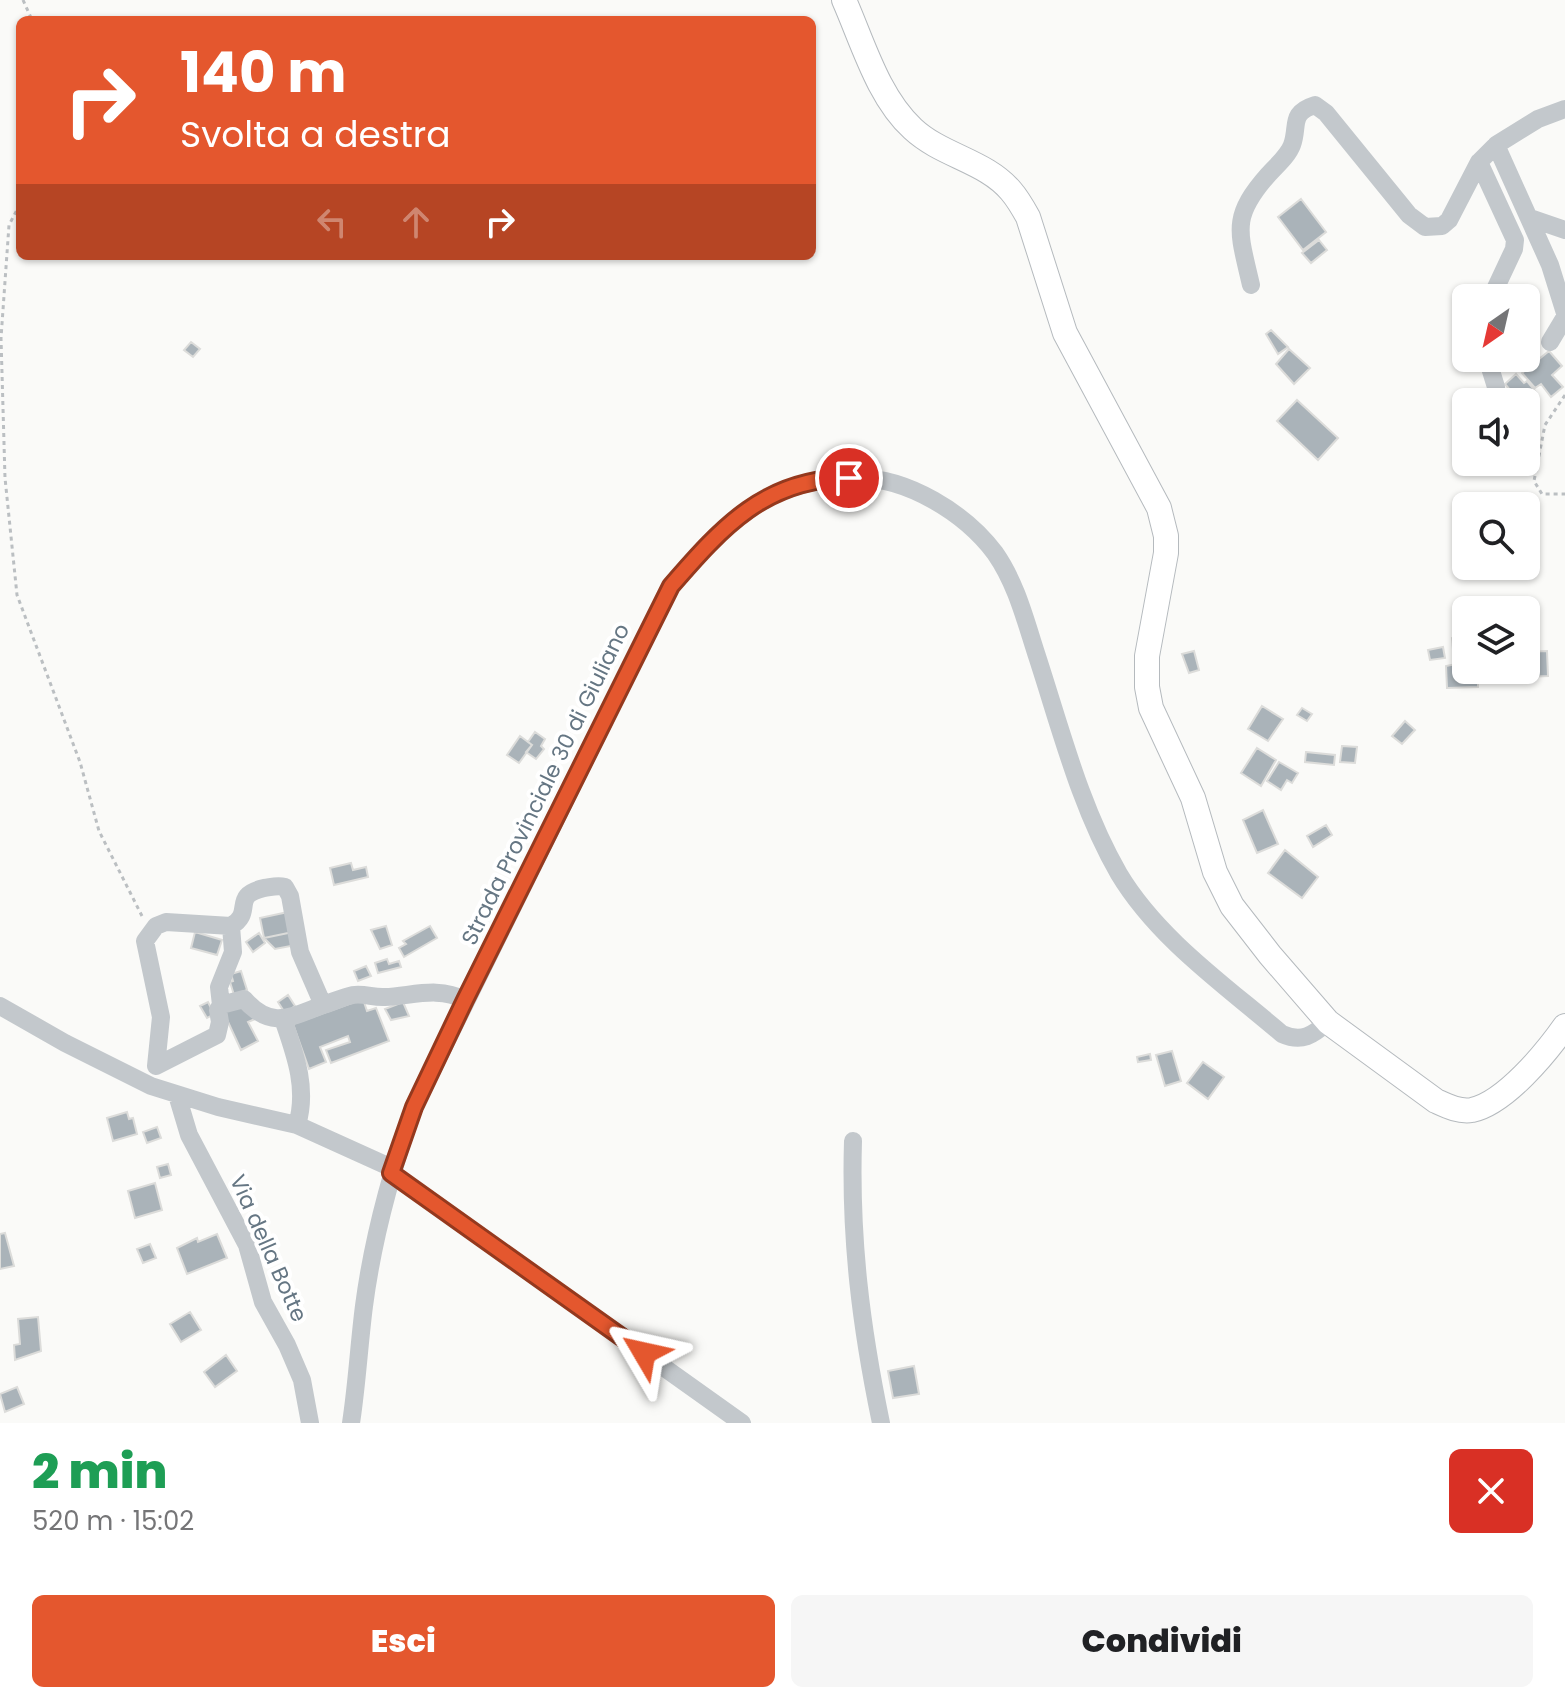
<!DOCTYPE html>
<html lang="it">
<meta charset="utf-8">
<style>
body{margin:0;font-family:Poppins,sans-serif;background:#f6f6f6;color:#202124;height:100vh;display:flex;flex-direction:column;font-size:30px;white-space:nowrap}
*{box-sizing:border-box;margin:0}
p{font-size:26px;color:#757577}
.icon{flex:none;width:44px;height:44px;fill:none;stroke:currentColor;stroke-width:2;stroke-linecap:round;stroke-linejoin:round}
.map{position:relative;height:1423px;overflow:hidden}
.panel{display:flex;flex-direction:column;background:#fff;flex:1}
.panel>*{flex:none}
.guide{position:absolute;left:16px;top:16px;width:800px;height:244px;border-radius:12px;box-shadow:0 2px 6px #0004;background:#e4572e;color:#fff;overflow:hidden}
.needle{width:52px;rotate:214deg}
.buttons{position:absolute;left:1452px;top:284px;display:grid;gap:16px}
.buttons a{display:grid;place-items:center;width:88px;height:88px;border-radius:12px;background:#fff;box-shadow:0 2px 6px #0004;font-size:40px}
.pin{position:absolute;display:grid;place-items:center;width:68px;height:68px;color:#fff;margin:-34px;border:4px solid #fff;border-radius:50%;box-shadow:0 2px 8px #0007}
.me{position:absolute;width:88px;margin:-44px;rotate:306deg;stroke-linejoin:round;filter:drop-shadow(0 0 6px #0008)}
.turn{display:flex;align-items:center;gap:28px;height:168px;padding:0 32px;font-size:36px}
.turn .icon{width:104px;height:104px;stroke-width:2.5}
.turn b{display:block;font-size:56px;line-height:68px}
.lanes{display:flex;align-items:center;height:76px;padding:0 32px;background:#0003;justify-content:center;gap:40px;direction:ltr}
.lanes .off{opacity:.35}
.round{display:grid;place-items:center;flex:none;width:84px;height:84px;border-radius:12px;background:#f6f6f6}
.overview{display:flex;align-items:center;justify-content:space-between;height:136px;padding:0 32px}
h1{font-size:48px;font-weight:800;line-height:60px;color:#1e9e55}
.primary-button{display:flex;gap:16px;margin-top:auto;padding:16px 32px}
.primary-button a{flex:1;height:92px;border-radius:12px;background:#e4572e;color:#fff;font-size:32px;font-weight:800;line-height:92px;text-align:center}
.primary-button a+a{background:#f6f6f6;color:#202124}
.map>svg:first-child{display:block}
.building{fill:#aab3b9;stroke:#dcdcda;stroke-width:2}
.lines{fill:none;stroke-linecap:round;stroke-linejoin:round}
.major-casing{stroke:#b5babe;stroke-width:26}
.path{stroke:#bbbfc2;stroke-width:3;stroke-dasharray:4 4;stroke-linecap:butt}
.minor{stroke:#c3c8cc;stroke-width:18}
.major{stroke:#fff;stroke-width:24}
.route-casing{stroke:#94391e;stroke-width:20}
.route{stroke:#e4572e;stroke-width:14}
.labels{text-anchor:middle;stroke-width:8;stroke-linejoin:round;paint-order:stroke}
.street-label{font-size:22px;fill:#657683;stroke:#fff}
</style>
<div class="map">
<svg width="1565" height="1423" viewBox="0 0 1565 1423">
<rect width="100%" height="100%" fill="#fafaf8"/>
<!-- building -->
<path class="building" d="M1301 199 1326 232 1303 250 1278 217Z
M1319 240 1327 250 1311 263 1302 253Z
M1271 330 1288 347 1278 354 1266 334Z
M191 342 200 349 193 357 184 350Z
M1527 347 1535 355 1528 362 1525 358Z
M1289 349 1310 368 1294 384 1276 364Z
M1549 351 1562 366 1552 375 1563 387 1551 397 1541 384 1535 388 1522 373Z
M1516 374 1524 383 1527 381 1536 392 1524 402H1520L1505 384Z
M1511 392 1520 402 1495 401 1505 393 1507 395Z
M1297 400 1338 438 1318 460 1277 421Z
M1465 636 1466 647 1453 649 1452 638Z
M1443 647 1445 658 1430 660 1428 650Z
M1194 651 1199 670 1189 673 1182 654Z
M1547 651 1548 676 1499 678 1478 681V687L1447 688 1446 666 1466 662V670H1526V652Z
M1262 706 1283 719 1268 741 1248 729Z
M1302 708 1312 714 1307 721 1297 715Z
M1405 721 1415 730 1402 744 1392 736Z
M535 732 545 739 541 746 544 749 536 759 526 752 532 745 528 742Z
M520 736 532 745 519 763 507 755Z
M1342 746 1357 747 1355 763 1340 762Z
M1257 748 1276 760 1261 786 1241 773Z
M1306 752 1335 755 1334 765 1305 762Z
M1279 762 1298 773 1292 783 1287 780 1281 790 1267 781Z
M1263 810 1278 844 1257 853 1243 820Z
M1326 825 1332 835 1313 847 1307 836Z
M1285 850 1318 877 1302 898 1268 873Z
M351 863 353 870 366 867 368 877 334 885 330 868Z
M288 912 293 932 264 938 260 918Z
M386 926 392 945 380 949 371 930Z
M430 926 437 938 404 957 399 948 406 944 403 941Z
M195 932 222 940 217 955 191 948Z
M293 932 296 945 275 949 264 938Z
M259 933 265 943 253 952 246 942Z
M387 959 389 964 399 961 401 967 378 973 375 963Z
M366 966 371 976 358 981 354 971Z
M241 971 247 990 234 995 230 982 233 981 231 974Z
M288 995 295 1006 285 1013 278 1002Z
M363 999 367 1011 376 1008 389 1041 331 1063 326 1050 350 1042 348 1036 320 1047 326 1062 309 1069 293 1024Z
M208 1002 214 1014 207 1018 200 1006Z
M241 1002 255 1019 248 1022 258 1041 241 1050 223 1011Z
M403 1002 409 1016 391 1020 385 1009Z
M1172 1051 1181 1081 1165 1086 1156 1055Z
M1150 1054 1151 1060 1138 1062 1137 1057Z
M1203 1062 1224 1077 1208 1099 1187 1083Z
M127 1112 129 1119 133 1118 137 1134 113 1141 107 1118Z
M157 1127 161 1138 147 1143 143 1132Z
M168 1164 171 1175 160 1178 157 1167Z
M155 1183 162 1210 135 1218 128 1191Z
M5 1233 14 1266 0 1269V1234Z
M217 1234 227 1258 187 1274 177 1248 197 1238 198 1242Z
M150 1244 156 1258 143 1263 137 1249Z
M190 1312 201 1330 181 1342 170 1324Z
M38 1317 41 1351 15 1360 14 1345 20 1344 18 1319Z
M226 1355 237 1371 215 1387 204 1372Z
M914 1366 919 1394 893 1398 888 1371Z
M17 1387 24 1404 5 1412 0 1394Z"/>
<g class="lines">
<!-- major casing -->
<g class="major-casing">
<path id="major" d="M844 0C863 43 878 97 913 129 942 156 986 161 1011 191 1018 199 1023 208 1028 217L1065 333 1159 508 1166 536V553L1147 656V687L1151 708 1193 798 1215 872 1232 906 1270 955 1328 1022 1436 1101C1447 1106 1459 1112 1472 1110 1505 1103 1546 1053 1565 1026"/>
</g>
<!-- path -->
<path class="path" d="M23 0 32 20
M20 204 9 225 1 338 5 478 17 595 80 762 99 831 142 916
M1565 395 1545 425 1534 481 1542 494H1565"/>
<!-- minor -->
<path class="minor" d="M1565 109 1538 119 1496 145 1550 265 1565 313
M1479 162 1515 240 1514 249 1491 298
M1530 218 1565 230
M1251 285C1239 232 1230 218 1268 175 1276 166 1288 156 1292 145 1299 126 1289 113 1315 105L1326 113 1409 215 1425 227 1442 226 1449 220 1479 162 1496 145
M1550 342 1565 317
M1487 358 1496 387
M231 926C255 912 230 896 264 888 272 887 277 885 285 887L290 896 300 952 323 1005C333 1002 343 997 353 995 364 993 374 998 385 997 412 996 438 986 465 1000
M0 1006 65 1043 151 1086 218 1107 297 1125 392 1168
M283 1019C295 1054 308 1088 297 1125
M156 1066 161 1017 145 941 156 926 166 922 231 926 233 952 219 987 221 1005
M156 1066 217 1035 220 1022 218 1010 221 1005 244 999C271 1030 290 1017 323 1005
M177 1095 189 1135 247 1245 263 1302 287 1345 302 1380 310 1423
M853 1141C850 1239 861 1327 881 1423
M391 1173 742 1423
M351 1423C357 1384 359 1345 364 1306 373 1237 391 1172 414 1107L671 586C725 522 768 478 856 478 907 477 965 513 995 553 1016 583 1025 619 1036 653 1060 726 1080 807 1119 874 1158 939 1226 986 1282 1034 1302 1043 1313 1035 1328 1022"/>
<!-- major -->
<use href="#major" class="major"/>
</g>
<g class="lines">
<!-- route casing -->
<g class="route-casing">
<path id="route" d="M644 1353 391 1173 414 1107 465 1000 671 586C722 527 766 478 849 478"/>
</g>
<!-- route -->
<use href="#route" class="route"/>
</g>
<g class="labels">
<!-- street labels -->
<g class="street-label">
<text transform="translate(545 784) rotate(-64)" y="8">Strada Provinciale 30 di Giuliano</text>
<text transform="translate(269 1248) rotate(66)" y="8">Via della Botte</text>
</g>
</g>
</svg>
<div class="buttons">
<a><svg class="needle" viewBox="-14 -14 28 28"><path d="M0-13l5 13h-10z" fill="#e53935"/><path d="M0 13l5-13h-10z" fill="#757577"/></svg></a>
<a><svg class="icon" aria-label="sound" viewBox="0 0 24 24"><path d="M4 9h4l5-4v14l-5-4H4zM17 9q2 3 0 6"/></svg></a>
<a><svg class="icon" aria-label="search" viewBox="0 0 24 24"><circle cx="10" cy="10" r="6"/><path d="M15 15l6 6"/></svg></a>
<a><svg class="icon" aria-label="layers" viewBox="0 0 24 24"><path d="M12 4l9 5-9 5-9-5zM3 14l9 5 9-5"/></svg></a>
</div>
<div class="pin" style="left:849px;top:478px;background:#d93025"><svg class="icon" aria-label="arrive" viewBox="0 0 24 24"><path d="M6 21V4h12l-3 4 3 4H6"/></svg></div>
<svg class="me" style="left:644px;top:1353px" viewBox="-20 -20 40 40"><path d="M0-17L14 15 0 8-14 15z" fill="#e4572e" stroke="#fff" stroke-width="4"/></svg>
<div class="guide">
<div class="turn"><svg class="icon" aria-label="right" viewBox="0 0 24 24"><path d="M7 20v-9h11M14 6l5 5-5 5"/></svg><div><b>140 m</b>Svolta a destra</div></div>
<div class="lanes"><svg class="icon off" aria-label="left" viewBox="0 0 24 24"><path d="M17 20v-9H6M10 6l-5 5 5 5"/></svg><svg class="icon off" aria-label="ahead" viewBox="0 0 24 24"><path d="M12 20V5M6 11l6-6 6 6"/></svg><svg class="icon" aria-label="right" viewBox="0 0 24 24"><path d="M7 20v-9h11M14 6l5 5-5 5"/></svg></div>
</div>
</div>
<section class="panel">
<div class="overview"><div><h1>2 min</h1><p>520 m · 15:02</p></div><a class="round" style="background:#d93025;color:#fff"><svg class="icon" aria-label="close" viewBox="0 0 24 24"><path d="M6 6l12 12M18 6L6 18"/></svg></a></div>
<div class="primary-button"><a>Esci</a><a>Condividi</a></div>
</section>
